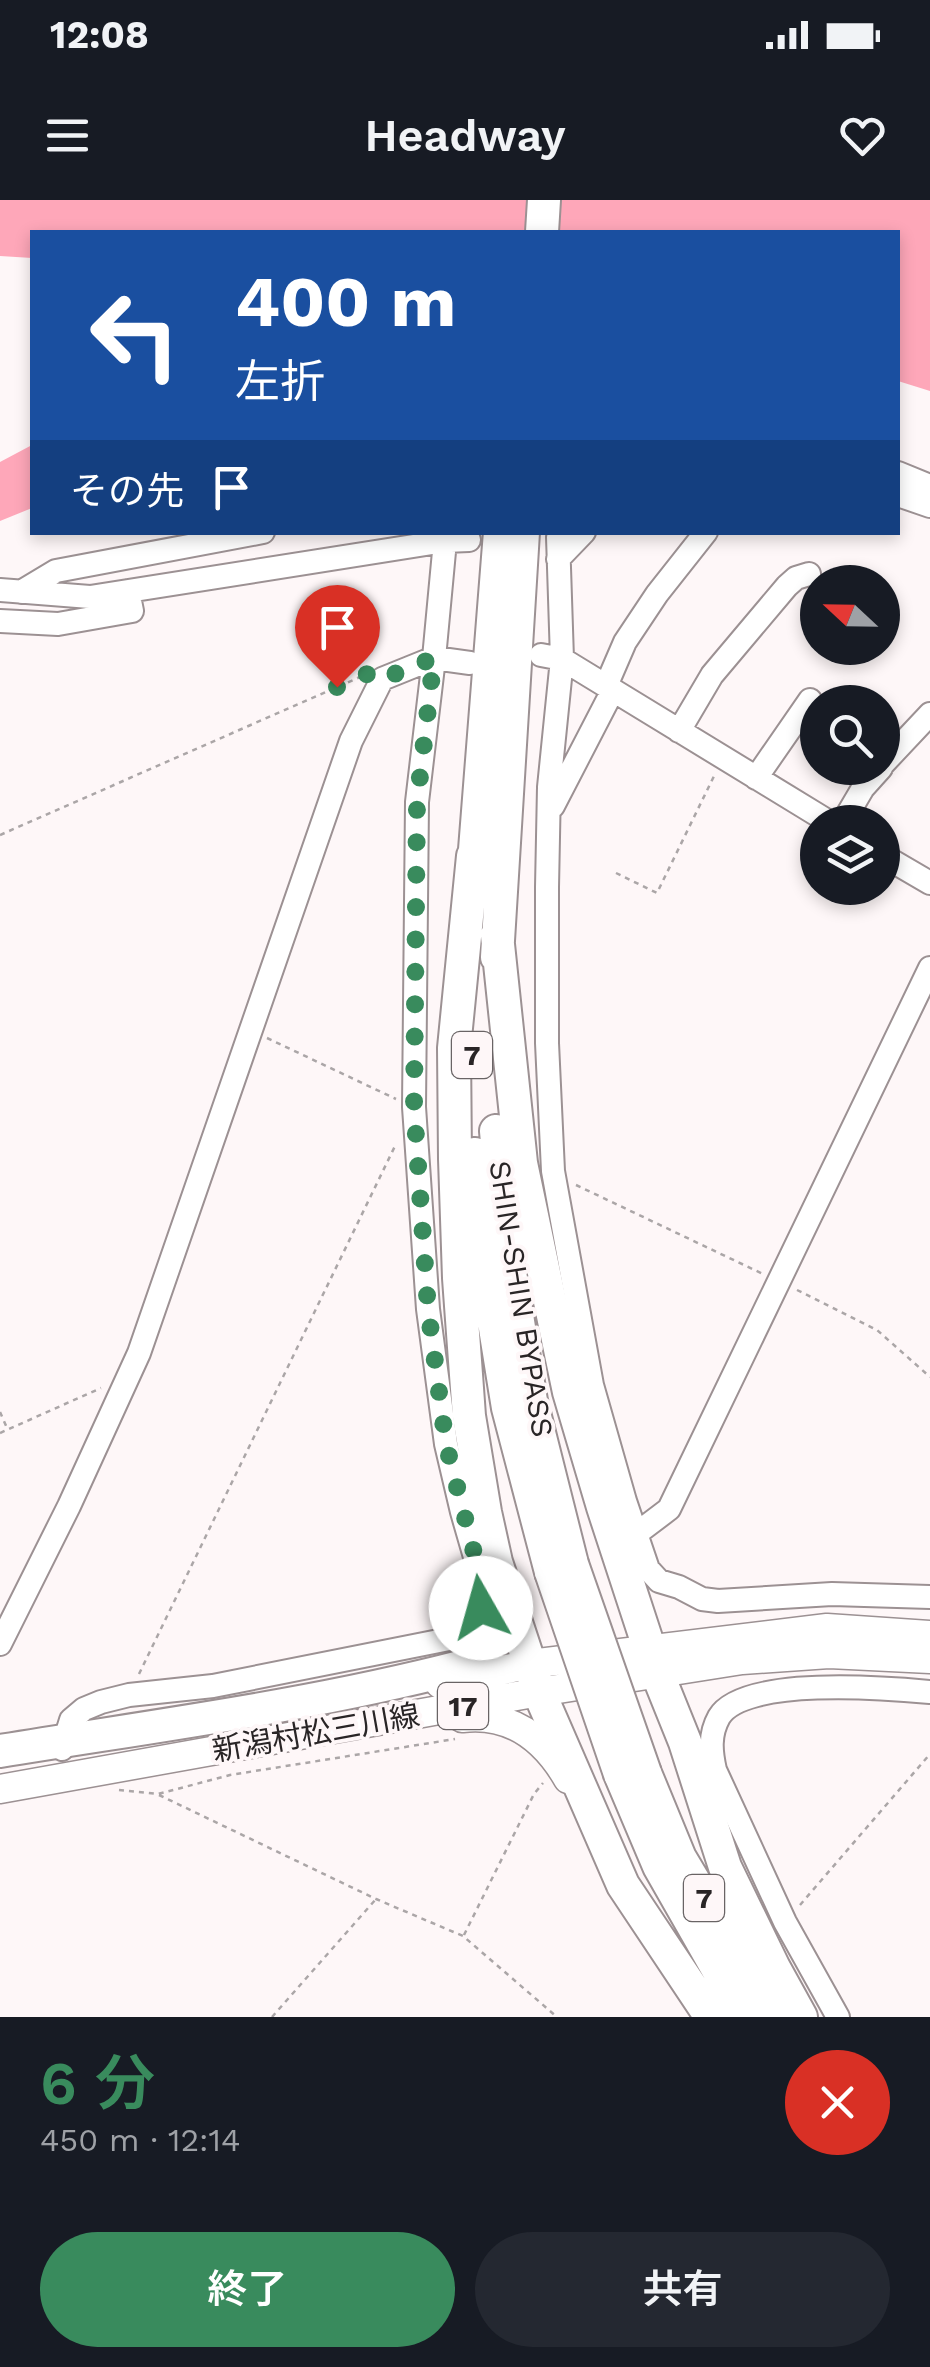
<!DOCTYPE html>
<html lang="ja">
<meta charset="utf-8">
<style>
body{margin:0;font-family:"Work Sans","Noto Sans JP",sans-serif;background:#242831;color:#f1f3f6;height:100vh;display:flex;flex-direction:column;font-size:38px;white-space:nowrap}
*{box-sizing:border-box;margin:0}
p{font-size:32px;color:#9ea1a6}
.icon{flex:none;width:55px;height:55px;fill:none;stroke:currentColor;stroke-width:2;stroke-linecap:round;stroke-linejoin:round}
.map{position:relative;height:1817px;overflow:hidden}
.drawer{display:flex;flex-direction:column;background:#171b24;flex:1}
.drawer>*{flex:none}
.hud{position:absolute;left:30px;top:30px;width:870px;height:305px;border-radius:0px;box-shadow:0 5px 15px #0003;background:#1a4fa0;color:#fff;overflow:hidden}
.needle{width:65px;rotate:292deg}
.tools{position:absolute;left:800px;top:365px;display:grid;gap:20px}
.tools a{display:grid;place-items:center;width:100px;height:100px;border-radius:50%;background:#171b24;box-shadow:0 5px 15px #0003;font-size:50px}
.pin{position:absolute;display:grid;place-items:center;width:85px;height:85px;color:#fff;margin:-102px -42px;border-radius:50% 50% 50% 0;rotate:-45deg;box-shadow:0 0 10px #0007}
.pin .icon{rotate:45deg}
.me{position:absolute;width:110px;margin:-55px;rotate:353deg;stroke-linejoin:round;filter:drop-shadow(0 0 8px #0008)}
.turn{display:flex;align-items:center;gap:35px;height:210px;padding:0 40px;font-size:45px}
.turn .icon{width:130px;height:130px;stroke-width:2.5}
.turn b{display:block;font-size:70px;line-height:85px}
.then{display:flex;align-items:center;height:95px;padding:0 40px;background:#0003;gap:20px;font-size:38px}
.round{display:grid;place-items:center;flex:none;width:105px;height:105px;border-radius:52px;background:#242831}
.head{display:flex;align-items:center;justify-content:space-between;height:170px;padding:0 40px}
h1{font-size:60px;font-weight:600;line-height:75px;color:#398b5d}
.button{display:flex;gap:20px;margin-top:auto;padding:20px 40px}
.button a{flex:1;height:115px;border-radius:60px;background:#398b5d;color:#fff;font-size:40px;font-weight:600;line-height:115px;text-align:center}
.button a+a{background:#242831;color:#f1f3f6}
.status{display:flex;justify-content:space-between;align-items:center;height:70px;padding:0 50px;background:#171b24;direction:ltr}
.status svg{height:28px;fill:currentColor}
header{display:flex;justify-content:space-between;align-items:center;height:130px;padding:0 40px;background:#171b24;font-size:45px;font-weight:600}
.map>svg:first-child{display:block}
.water{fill:#fea7b9}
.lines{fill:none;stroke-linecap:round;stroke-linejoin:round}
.minor-casing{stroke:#9c9193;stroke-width:26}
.major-casing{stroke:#9c9193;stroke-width:31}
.highway-casing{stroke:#9c9193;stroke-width:36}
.path{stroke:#aba6a7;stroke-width:2.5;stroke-dasharray:5 5;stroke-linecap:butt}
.minor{stroke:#fff;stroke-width:22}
.major{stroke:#fff;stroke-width:28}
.highway{stroke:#fff;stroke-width:32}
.highway-bridge-casing{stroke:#9c9193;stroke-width:36;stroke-linecap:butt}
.highway-bridge{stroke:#fff;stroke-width:32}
.route{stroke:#398b5d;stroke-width:18;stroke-dasharray:0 32.4}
.labels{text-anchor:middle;stroke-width:8;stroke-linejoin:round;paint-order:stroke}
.shield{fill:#fef7f8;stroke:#696465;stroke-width:2.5}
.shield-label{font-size:28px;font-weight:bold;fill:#292526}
.street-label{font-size:30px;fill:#292526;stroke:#fef7f8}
</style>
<div class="status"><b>12:08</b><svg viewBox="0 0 49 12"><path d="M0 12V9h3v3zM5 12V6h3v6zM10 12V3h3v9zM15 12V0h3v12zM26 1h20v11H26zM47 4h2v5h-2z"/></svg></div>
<header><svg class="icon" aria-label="menu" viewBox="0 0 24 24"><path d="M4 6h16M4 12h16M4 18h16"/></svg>Headway<svg class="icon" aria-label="heart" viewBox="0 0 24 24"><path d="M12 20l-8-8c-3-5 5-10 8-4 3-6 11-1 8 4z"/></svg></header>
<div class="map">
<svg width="930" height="1817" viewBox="0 0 930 1817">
<rect width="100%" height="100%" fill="#fef7f8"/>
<!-- water -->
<path class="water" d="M0 0H930V191L898 181V32H32V58L0 56Z
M32 245V308L0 321V262Z"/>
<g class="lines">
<!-- minor casing -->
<g class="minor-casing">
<path id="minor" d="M898 273 930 286
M898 295 930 306
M558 337 562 459 549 587 547 687V843L553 971 592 1185 625 1301 648 1369 659 1381 679 1387 702 1399 718 1401 832 1394 930 1397
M558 359 584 332
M0 390 90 397 445 341 469 340
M21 392 56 371 263 332
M0 421 58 424 132 411 128 391
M541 455 562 459 829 622
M606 486 625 442 657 394 706 332
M679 531 712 475 787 386 796 378 809 374
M882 565 930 514
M756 578 810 500
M553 606 613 490
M843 622 863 588 881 568
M882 655 930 683
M629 1347 636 1334 669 1309 930 768
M0 1444 69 1306 139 1153 351 541 382 479 434 458 470 463
M62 1549 71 1520 84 1509 101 1502 129 1495 213 1486 454 1438 475 1425 481 1407 479 1371 462 1312 446 1244 428 1109 414 907 417 602 434 458 445 341
M838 1817 785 1722 715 1570C711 1552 709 1535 719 1517 743 1476 886 1488 930 1492"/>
</g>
<!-- major casing -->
<g class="major-casing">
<path id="major" d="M440 1484 530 1464 827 1428 930 1435
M462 1518C510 1512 545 1539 568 1579
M0 1589 539 1492 742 1460 829 1454 930 1459"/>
</g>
<!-- highway casing -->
<g class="highway-casing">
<path id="highway" d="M542 32 544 0
M473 656 454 848 455 959 459 1078 469 1216 485 1312 496 1362 539 1492 623 1685 711 1817
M473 675 500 332
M497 735 521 963 569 1192 603 1307 658 1475 685 1542 725 1667 774 1768 801 1817
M497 757 523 332
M496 931 507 1054 531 1201 572 1364
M475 954 484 1060 508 1208 551 1372
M0 1551C153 1526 309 1506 460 1467 490 1449 507 1429 498 1393
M645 1573 680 1658 775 1817
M620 1574 659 1666 745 1817"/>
</g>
<!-- path -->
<path class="path" d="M0 635 360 477
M616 673 657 693 715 574
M267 838 396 899
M576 985 763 1074
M797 1090 877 1130 930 1177
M0 1212 7 1228
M0 1233 101 1188
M139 1474 395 946
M119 1590 158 1594 230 1575 455 1539
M159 1595 376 1699 463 1736 557 1817
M800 1705 930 1554
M464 1735 534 1594 543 1583
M272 1817 376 1699"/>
<!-- minor -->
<use href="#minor" class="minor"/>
<!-- major -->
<use href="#major" class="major"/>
<!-- highway -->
<use href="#highway" class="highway"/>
<!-- highway-bridge casing -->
<g class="highway-bridge-casing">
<path id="highway-bridge" d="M572 1364 645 1573
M551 1372 620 1574"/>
</g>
<!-- highway-bridge -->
<use href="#highway-bridge" class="highway-bridge"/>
</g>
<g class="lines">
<!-- route -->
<path class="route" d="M337 487 372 472 382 479 434 458 417 602 414 907 428 1109 446 1244 479 1372 481 1408"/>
</g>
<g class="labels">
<!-- shield labels -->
<g class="shield">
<rect x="452" y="832" width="40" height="46" rx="8"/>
<rect x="438" y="1483" width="50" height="46" rx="8"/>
<rect x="684" y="1675" width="40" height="46" rx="8"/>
</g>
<g class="shield-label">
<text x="472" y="865">7</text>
<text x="463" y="1516">17</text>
<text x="704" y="1708">7</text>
</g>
<!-- street labels -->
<g class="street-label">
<text transform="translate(521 1099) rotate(81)" y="10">SHIN-SHIN BYPASS</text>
<text transform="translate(316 1533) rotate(-10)" y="10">新潟村松三川線</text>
</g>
</g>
</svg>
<div class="tools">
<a><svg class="needle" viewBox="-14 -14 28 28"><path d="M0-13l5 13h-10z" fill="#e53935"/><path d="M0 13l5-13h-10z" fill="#9ea1a6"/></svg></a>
<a><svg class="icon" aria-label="search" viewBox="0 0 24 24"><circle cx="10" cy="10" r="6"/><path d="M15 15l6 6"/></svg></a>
<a><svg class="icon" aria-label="layers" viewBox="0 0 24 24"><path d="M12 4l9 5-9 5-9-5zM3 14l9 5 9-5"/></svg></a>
</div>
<div class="pin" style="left:337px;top:487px;background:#d93025"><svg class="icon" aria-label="arrive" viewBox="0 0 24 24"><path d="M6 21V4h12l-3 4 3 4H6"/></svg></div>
<svg class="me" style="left:481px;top:1408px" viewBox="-20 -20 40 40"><circle r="19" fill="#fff"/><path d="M0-13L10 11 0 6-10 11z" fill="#398b5d"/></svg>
<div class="hud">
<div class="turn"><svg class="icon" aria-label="left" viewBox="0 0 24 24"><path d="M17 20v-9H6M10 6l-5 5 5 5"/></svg><div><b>400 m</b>左折</div></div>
<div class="then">その先<svg class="icon" aria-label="arrive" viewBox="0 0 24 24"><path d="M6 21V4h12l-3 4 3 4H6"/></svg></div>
</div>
</div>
<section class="drawer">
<div class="head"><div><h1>6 分</h1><p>450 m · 12:14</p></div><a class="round" style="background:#d93025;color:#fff"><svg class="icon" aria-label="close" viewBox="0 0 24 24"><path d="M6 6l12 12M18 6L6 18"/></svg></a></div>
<div class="button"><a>終了</a><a>共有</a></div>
</section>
